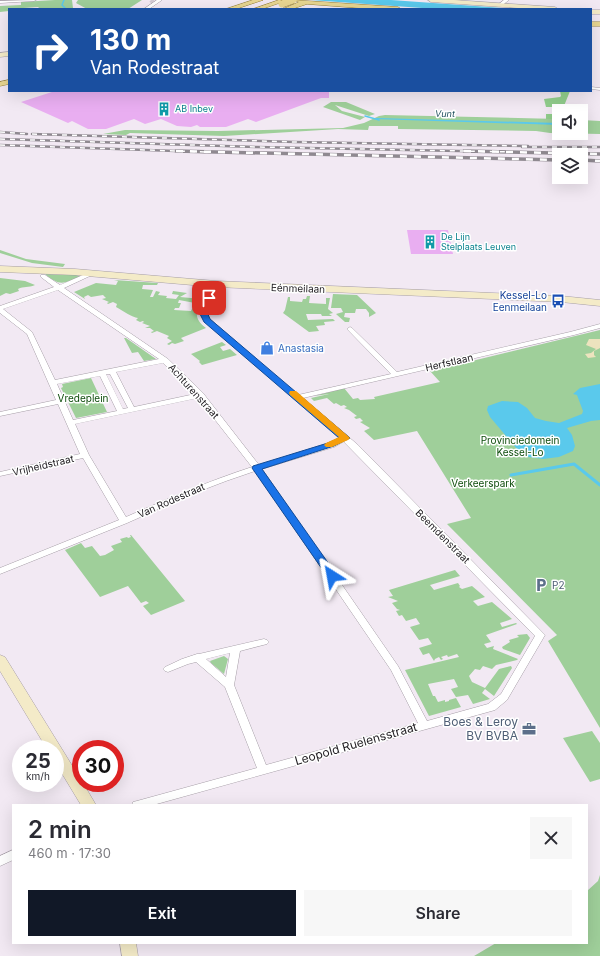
<!DOCTYPE html>
<meta charset="utf-8">
<style>
body{margin:0;font-family:Inter,sans-serif;background:#f7f7f7;color:#2b2b33;height:100vh;display:flex;flex-direction:column;font-size:15px;white-space:nowrap}
*{box-sizing:border-box;margin:0}
p{font-size:13px;color:#7c7c81}
.icon{flex:none;width:22px;height:22px;fill:none;stroke:currentColor;stroke-width:2;stroke-linecap:round;stroke-linejoin:round}
.map{position:relative;flex:1;overflow:hidden}
.sheet{position:absolute;left:12px;top:804px;width:576px;height:140px;display:flex;flex-direction:column;background:#fff;border-radius:0px;box-shadow:0 4px 16px #0002}
.sheet>*{flex:none}
.guide{position:absolute;left:8px;top:8px;width:584px;height:84px;border-radius:0px;box-shadow:0 4px 16px #0002;background:#1a4fa0;color:#fff;overflow:hidden}
.fabs{position:absolute;left:552px;top:104px;display:grid;gap:8px}
.fabs a{display:grid;place-items:center;width:36px;height:36px;border-radius:0px;background:#fff;box-shadow:0 4px 16px #0002;font-size:20px}
.speed{position:absolute;left:12px;top:740px;display:flex;gap:8px;font-size:20px;font-weight:700;text-align:center}
.speed>*{display:grid;place-content:center;width:52px;height:52px;border-radius:50%;background:#fff;box-shadow:0 4px 16px #0002;line-height:1}
.speed small{font-size:10px;font-weight:400}
.speed .limit{border:6px solid #d22;background:#fff;color:#111}
.pin{position:absolute;display:grid;place-items:center;width:34px;height:34px;color:#fff;margin:-17px;border-radius:8px;box-shadow:0 2px 6px #0006}
.me{position:absolute;width:44px;margin:-22px;rotate:326deg;stroke-linejoin:round;filter:drop-shadow(0 0 3px #0008)}
.turn{display:flex;align-items:center;gap:14px;height:84px;padding:0 16px;font-size:18px}
.turn .icon{width:52px;height:52px;stroke-width:2.5}
.turn b{display:block;font-size:28px;line-height:34px}
.round{display:grid;place-items:center;flex:none;width:42px;height:42px;border-radius:0px;background:#f7f7f7}
.head{display:flex;align-items:center;justify-content:space-between;height:68px;padding:0 16px}
h1{font-size:24px;font-weight:600;line-height:30px}
.cta{display:flex;gap:8px;margin-top:auto;padding:8px 16px}
.cta a{flex:1;height:46px;border-radius:0px;background:#111827;color:#fff;font-size:16px;font-weight:600;line-height:46px;text-align:center}
.cta a+a{background:#f7f7f7;color:#2b2b33}
.map>svg:first-child{display:block}
.green{fill:#9fcf9a;fill-rule:evenodd}
.forest{fill:#92cf8d}
.sand{fill:#ede3be}
.water{fill:#5ac9ec}
.lines{fill:none;stroke-linecap:round;stroke-linejoin:round}
.stream-far1{stroke:#5ac9ec;stroke-width:1.5}
.stream{stroke:#5ac9ec;stroke-width:3}
.building{fill:#e9aef1}
.street-tunnel{stroke:#d2cad3;stroke-width:4.5;stroke-dasharray:4.5 2.5;stroke-linecap:butt}
.street-casing{stroke:#a69ea7;stroke-width:1}
.secondary-casing{stroke:#a69ea7;stroke-width:1}
.primary-casing{stroke:#98833a;stroke-width:1}
.street{fill:#fff;fill-rule:evenodd}
.secondary{fill:#f4ebc8;fill-rule:evenodd}
.primary{fill:#e8d691;fill-rule:evenodd}
.rail-far1-casing{stroke:#8f8990;stroke-width:2.5}
.rail-casing{stroke:#8f8990;stroke-width:3.5}
.rail-far1{stroke:#fff;stroke-width:1.5;stroke-dasharray:5;stroke-linecap:butt}
.rail{stroke:#fff;stroke-width:2.5;stroke-dasharray:7;stroke-linecap:butt}
.primary-bridge-casing{stroke:#98833a;stroke-width:8;stroke-linecap:butt}
.primary-bridge{stroke:#e8d691;stroke-width:7}
.route{fill:#1a73e8;stroke:#114b97}
.slow{fill:#f59e0b}
.labels{text-anchor:middle;stroke-width:3;stroke-linejoin:round;paint-order:stroke}
.far-culture-label{font-size:9px;fill:#0d838f;stroke:#fff;text-anchor:start}
.far-water-label{font-size:9px;font-style:italic;fill:#1f4e5d;stroke:#fff}
.street-label{font-size:10px;fill:#1f1c20;stroke:#fff}
.transit-label{font-size:10px;fill:#164399;stroke:#fff;text-anchor:end}
.shop-label{font-size:10px;fill:#366cbe;stroke:#fff;text-anchor:start}
.park-label{font-size:10px;fill:#0d4c0b;stroke:#fff}
.service-label{font-size:10px;fill:#4e5e75;stroke:#fff;text-anchor:start}
.near-service-label{font-size:12px;fill:#4e5e75;stroke:#fff;text-anchor:end}
.near-street-label{font-size:12px;fill:#1f1c20;stroke:#fff}
</style>
<div class="map">
<svg width="600" height="956" viewBox="0 0 600 956">
<rect width="100%" height="100%" fill="#f2e9f3"/>
<!-- green -->
<path class="green" d="M55 0H72L73 8 76 9H40L38 7 9 9V11L0 12V6L21 5V2Z
M78 0H142L128 9H87L76 3Z
M331 102H346L375 114 369 116 335 105 342 111 365 117 360 120 323 107Z
M385 115 559 119V133H581V120L600 121V134L550 133 536 131 398 129V126H369L368 130 338 129 224 136 130 133 126 135 103 134 125 130 218 131 343 128 364 123 379 116Z
M0 250 26 259 65 264 63 267 32 263 0 253Z
M45 274 77 275 80 277C63 284 59 286 45 274Z
M0 278 25 281 35 285C28 288 24 286 18 289L19 291 10 294 6 293 0 296Z
M114 280 158 283 157 285H143L142 289 153 290 150 297H153L156 291 160 292 158 295 167 296 166 298 176 299 179 295 172 294 173 291 187 293 180 297 202 299C195 312 194 319 206 328L181 338 184 341 175 344 172 343 169 345 167 344 172 341 167 338 169 336 157 331 152 333 151 332 154 331 150 328H145L150 326 142 323 144 322 143 321 140 322 136 320 138 318C132 317 123 311 116 307L117 304 113 302 108 304 107 303 109 302 102 299 106 298 103 295 91 297 88 295 84 297 85 299 74 292 96 283 116 285 118 281ZM179 300 195 303 191 311 174 310 175 308H179L181 303H178Z
M333 294 357 295 376 313 369 317V313L366 309H356L355 313H345L344 317 350 318 349 322H345L336 314 343 312 341 308H331Z
M307 296H310L309 303 326 304V298H330L328 309 333 313 329 314 332 316H322L321 314H306L308 320 333 319 335 321 324 322 325 325 316 326 319 331 309 332 283 313 285 310 288 297H290V301L302 302 303 299H306Z
M600 330V728L548 641 557 635 447 524 471 518 417 431 374 440 364 431 370 428 360 422 363 421 360 418 356 419 354 417 357 416 349 410 344 408 347 407 344 405 341 406 336 403 334 404 327 398 314 401 311 398 329 394 314 396 344 388 353 399 358 398 360 400 375 399 374 397 440 382 430 371 435 370Z
M124 338H126L156 359 144 361 138 352 132 353Z
M222 342 226 345 220 347 223 351 230 349 237 355 202 365 199 362 200 361 191 354Z
M91 378 107 412 76 418 61 388 63 387 62 384Z
M130 535H131L185 601 151 615 143 606 149 603 146 601 141 603 128 586 100 597 65 550 81 543 85 548 92 546 100 556 105 555 114 550 111 546 122 542 120 539 127 537 128 538 131 537Z
M455 570 460 576 430 585 434 590 458 583 460 586 459 587 462 589 472 586 485 597 473 601 478 606 492 602 512 619 500 623 502 627 516 623 517 624 486 635 491 642 484 644 487 648 494 646 493 649 518 659 517 660 496 665 492 669 483 666 480 670 475 669 469 676 472 682 485 688 499 669 511 666 512 668 494 696 485 689 482 693 490 699 473 704 468 695 456 697 451 689 458 687 454 679 428 684 433 696H435L438 702 445 700V702L449 701V700L456 698 461 707 429 716 405 670 459 657 457 654 448 657 447 655 441 657 443 659 441 660 439 657 435 659 434 661 429 653 423 655 419 648 432 644 428 638 419 640 410 627 420 624 416 618 406 621 402 615 399 616 396 611 400 610 397 609 392 603 398 601 388 597 393 596 389 590Z
M527 634 530 638 520 655 503 649 502 647 510 642 509 640 519 637 517 635Z
M224 656 228 659 224 674 211 663 210 661Z
M592 731 600 743V779L590 782 563 738Z
M600 875V956H474L496 943H587V891L598 881Z"/>
<!-- forest -->
<path class="forest" d="M560 91H570L562 111H559V119H546V114H553V109L555 107H546L544 99 560 97 561 96Z"/>
<!-- sand -->
<path class="sand" d="M589 339H600V348L594 351V355L596 357 588 358 585 354 591 353 596 349 586 345Z"/>
<!-- water -->
<path class="water" d="M311 0H391L516 9H436Z
M377 118 559 123V125L374 119Z
M600 384V420L591 421 567 428 572 435 575 446 573 451 559 457 543 459 529 457 517 449 490 417 487 410 488 406 502 401 518 402 527 408 535 418 546 421 559 423 582 414 583 411 577 395 573 394 580 388Z"/>
<g class="lines">
<!-- stream-far1 -->
<path class="stream-far1" d="M64 0 62 5 66 9
M365 116 379 120"/>
<!-- stream -->
<path class="stream" d="M511 475 574 464 600 485"/>
</g>
<!-- building -->
<path class="building" d="M55 91H329V98H321L256 122 248 119 226 127H200L197 125 191 127 177 126 161 119 145 124 134 119 106 129H88L72 121 68 123 21 102Z
M407 230H448L453 254H411Z"/>
<g class="lines">
<!-- street-tunnel -->
<path class="street-tunnel" d="M151 0 153 2"/>
<!-- street casing -->
<g class="street-casing">
<path id="street" d="M36 0 34 1 0 3V1Z
M157 0H162L149 9H144Z
M504 0H509L501 6H499V4Z
M591 87 600 88V90L591 89Z
M90 272 93 274 92 275 64 288 168 359 203 393 259 465 328 443 340 438 205 321 200 312 214 283H218L219 284 206 312 210 319 298 395 391 374 348 330 347 329 350 327 352 328 397 372 570 332 600 324V328L574 335 303 398 358 445 543 633 545 635 507 700 495 710 153 805H132L133 802 137 801 257 768 225 687 196 662 188 664 168 672 165 671 163 669 165 667 182 659 197 654H199L264 639 267 640 269 642 267 644 240 651 234 685 266 765 418 723 391 670 255 471 226 481 192 494 127 523 0 574V568L119 520 83 458 0 476V472L80 454 58 404 0 416V412L56 400 27 334 0 313V306L54 287 41 277V275H45L60 285ZM58 290 159 359 55 380 32 332 3 309ZM163 363 195 394 134 407 116 372ZM106 374H110L128 408 123 409ZM100 376 117 411 73 420 57 384ZM198 398 252 467C209 481 167 499 126 517L89 455 75 424ZM344 442 535 636 501 694 488 704 427 721 398 666 262 469 334 447ZM230 653 226 677 206 659Z
M13 850V860L0 866V856Z"/>
</g>
<!-- secondary casing -->
<g class="secondary-casing">
<path id="secondary" d="M428 0H454L555 7 558 9H532L431 2Z
M591 10H600V14H591Z
M9 52V56L0 57V53Z
M0 266 75 269 216 281 561 296 600 300V306L561 302 216 287 75 275 0 272Z
M0 655 5 657 81 780V783H83L96 805H81L55 762V749H47L0 671Z
M120 943H136L138 956H122Z"/>
</g>
<!-- primary casing -->
<g class="primary-casing">
<path id="primary" d="M253 0H263L236 9H226Z
M279 0H288L262 9H253Z
M293 0 398 7 401 9H372L307 4 292 9H283L299 2Z
M591 22H600V26H591Z
M9 80V84L0 86V82Z"/>
</g>
<!-- street -->
<use href="#street" class="street"/>
<!-- secondary -->
<use href="#secondary" class="secondary"/>
<!-- primary -->
<use href="#primary" class="primary"/>
<!-- rail-far1 casing -->
<g class="rail-far1-casing">
<path id="rail-far1" d="M0 132 27 134
M32 134 295 142 528 146
M0 139 256 147 513 152
M0 145 205 152
M522 147H600"/>
</g>
<!-- rail casing -->
<g class="rail-casing">
<path id="rail" d="M176 151 559 160
M464 151 600 154
M581 160 600 161"/>
</g>
<!-- rail-far1 -->
<use href="#rail-far1" class="rail-far1"/>
<!-- rail -->
<use href="#rail" class="rail"/>
<!-- primary-bridge casing -->
<g class="primary-bridge-casing">
<path id="primary-bridge" d="M282 4 293 0"/>
</g>
<!-- primary-bridge -->
<use href="#primary-bridge" class="primary-bridge"/>
</g>
<!-- route -->
<path class="route" d="M209 295 213 298 207 312 210 319 350 438 334 446 262 469 336 574 337 576 336 579H329L252 468 253 466 328 443 339 438 204 322 199 312 205 298Z"/>
<!-- slow -->
<path class="slow" d="M290 391H296L348 436 350 438 348 440 332 447H326L324 445 326 443 339 437 290 395 289 393Z"/>
<!-- icons -->
<defs>
<g id="building-bare" transform="scale(1.08)"><path d="M-4-6H4V6H1V3H-1V6H-4ZM-2.5-4.3h1.7v1.8h-1.7ZM.8-4.3h1.7v1.8H.8ZM-2.5-1h1.7V.8h-1.7ZM.8-1h1.7V.8H.8Z" fill="#0f9aa8" stroke="#fff" stroke-width="2.5" paint-order="stroke"/></g>
<g id="bus-bare" transform="scale(1.08)"><path d="M-5-6H5V4H4V6H2V4H-2V6H-4V4H-5ZM-3.5-4V0h7V-4ZM-3.5 1.2v1.5H-2V1.2ZM2 1.2v1.5H3.5V1.2Z" fill="#1a4fb4" stroke="#fff" stroke-width="2.5" paint-order="stroke"/></g>
<g id="shop-bare" transform="scale(1.08)"><path d="M-5-2.5h2.3a2.7 3.5 0 0 1 5.4 0H5L5.5 6h-11ZM-1.5-2.5h3a1.5 2.3 0 0 0-3 0Z" fill="#3f7fe0" stroke="#fff" stroke-width="2.5" paint-order="stroke"/></g>
<g id="parking-bare" transform="scale(1.08)"><path d="M-3.5-5.5H1a3.5 3.5 0 0 1 0 7H-1V5.5H-3.5ZM-1-3.4V-.6H.8a1.4 1.4 0 0 0 0-2.8Z" fill="#5c6f8a" stroke="#fff" stroke-width="2.5" paint-order="stroke"/></g>
<g id="office-bare" transform="scale(1.08)"><path d="M-6-3h4V-5.5h4V-3h4V5H-6ZM-1-4.5V-3h2v-1.5ZM-6 0V1H6V0Z" fill="#5c6f8a" stroke="#fff" stroke-width="2.5" paint-order="stroke"/></g>
</defs>
<g fill-rule="evenodd">
<use href="#building-bare" x="164" y="109"/>
<use href="#building-bare" x="430" y="242"/>
<use href="#bus-bare" x="558" y="301"/>
<use href="#shop-bare" x="267" y="348"/>
<use href="#parking-bare" x="541" y="585"/>
<use href="#office-bare" x="529" y="729"/>
</g>
<g class="labels">
<!-- far-culture labels -->
<g class="far-culture-label">
<text x="175" y="112">AB Inbev</text>
<text x="441" y="240">De Lijn<tspan x="441" dy="10">Stelplaats Leuven</tspan></text>
</g>
<!-- far-water labels -->
<g class="far-water-label">
<text transform="translate(445 114) rotate(1)" y="3">Vunt</text>
</g>
<!-- street labels -->
<g class="street-label">
<text transform="translate(298 288) rotate(2)" y="4">Eénmeilaan</text>
<text transform="translate(449 362) rotate(-13)" y="4">Herfstlaan</text>
<text transform="translate(194 391) rotate(48)" y="4">Achturenstraat</text>
<text transform="translate(43 465) rotate(-13)" y="4">Vrijheidstraat</text>
<text transform="translate(171 500) rotate(-24)" y="4">Van Rodestraat</text>
<text transform="translate(443 536) rotate(45)" y="4">Beemdenstraat</text>
</g>
<!-- transit labels -->
<g class="transit-label">
<text x="547" y="299">Kessel-Lo<tspan x="547" dy="12">Eenmeilaan</tspan></text>
</g>
<!-- shop labels -->
<g class="shop-label">
<text x="278" y="352">Anastasia</text>
</g>
<!-- park labels -->
<g class="park-label">
<text x="83" y="402">Vredeplein</text>
<text x="520" y="444">Provinciedomein<tspan x="520" dy="12">Kessel-Lo</tspan></text>
<text x="483" y="487">Verkeerspark</text>
</g>
<!-- service labels -->
<g class="service-label">
<text x="552" y="589">P2</text>
</g>
<!-- near-service labels -->
<g class="near-service-label">
<text x="518" y="726">Boes &amp; Leroy<tspan x="518" dy="14">BV BVBA</tspan></text>
</g>
<!-- near-street labels -->
<g class="near-street-label">
<text transform="translate(356 744) rotate(-16)" y="4">Leopold Ruelensstraat</text>
</g>
</g>
</svg>
<div class="fabs">
<a><svg class="icon" aria-label="sound" viewBox="0 0 24 24"><path d="M4 9h4l5-4v14l-5-4H4zM17 9q2 3 0 6"/></svg></a>
<a><svg class="icon" aria-label="layers" viewBox="0 0 24 24"><path d="M12 4l9 5-9 5-9-5zM3 14l9 5 9-5"/></svg></a>
</div>
<div class="speed"><div>25<small>km/h</small></div><div class="limit">30</div></div>
<div class="pin" style="left:209px;top:298px;background:#d93025"><svg class="icon" aria-label="arrive" viewBox="0 0 24 24"><path d="M6 21V4h12l-3 4 3 4H6"/></svg></div>
<svg class="me" style="left:332px;top:576px" viewBox="-20 -20 40 40"><path d="M0-17L14 15 0 8-14 15z" fill="#1a73e8" stroke="#fff" stroke-width="4"/></svg>
<div class="guide">
<div class="turn"><svg class="icon" aria-label="right" viewBox="0 0 24 24"><path d="M7 20v-9h11M14 6l5 5-5 5"/></svg><div><b>130 m</b>Van Rodestraat</div></div>
</div>
<section class="sheet">
<div class="head"><div><h1>2 min</h1><p>460 m · 17:30</p></div><a class="round"><svg class="icon" aria-label="close" viewBox="0 0 24 24"><path d="M6 6l12 12M18 6L6 18"/></svg></a></div>
<div class="cta"><a>Exit</a><a>Share</a></div>
</section>
</div>
